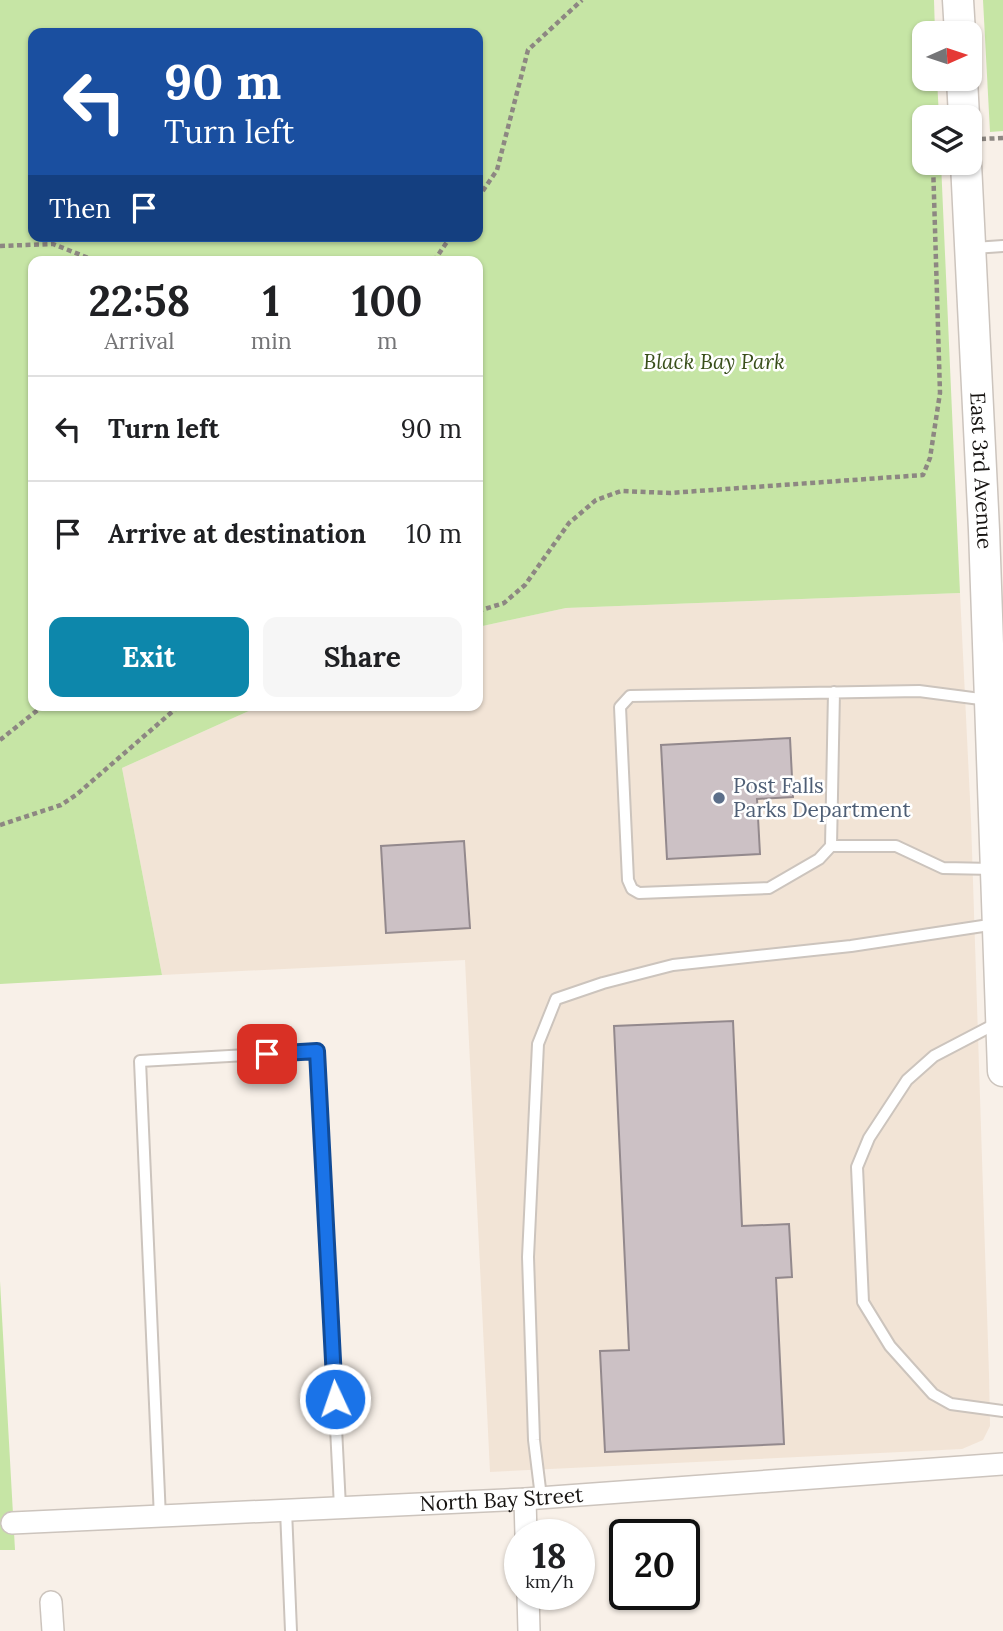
<!DOCTYPE html>
<style>
body{margin:0;font-family:Lora,serif;background:#f6f6f6;color:#202124;height:100vh;display:flex;flex-direction:column;font-size:26px;white-space:nowrap}
*{box-sizing:border-box;margin:0}
p{font-size:23px;color:#757577}
.icon{flex:none;width:38px;height:38px;fill:none;stroke:currentColor;stroke-width:2;stroke-linecap:round;stroke-linejoin:round}
.map{position:relative;flex:1;overflow:hidden}
.side{position:absolute;left:28px;top:256px;width:455px;height:455px;display:flex;flex-direction:column;background:#fff;border-radius:14px;box-shadow:0 2px 5px #0004}
.side>*{flex:none}
.hud{position:absolute;left:28px;top:28px;width:455px;height:214px;border-radius:14px;box-shadow:0 2px 5px #0004;background:#1a4fa0;color:#fff;overflow:hidden}
.needle{width:46px;rotate:87deg}
.tools{position:absolute;left:912px;top:21px;display:grid;gap:14px}
.tools a{display:grid;place-items:center;width:70px;height:70px;border-radius:14px;background:#fff;box-shadow:0 2px 5px #0004;font-size:35px}
.speed{position:absolute;left:504px;top:1519px;display:flex;gap:14px;font-size:35px;font-weight:700;text-align:center}
.speed>*{display:grid;place-content:center;width:91px;height:91px;border-radius:50%;background:#fff;box-shadow:0 2px 5px #0004;line-height:1}
.speed small{font-size:18px;font-weight:400}
.speed .limit{border:4px solid #111;border-radius:10px;background:#fff;color:#111}
.pin{position:absolute;display:grid;place-items:center;width:60px;height:60px;color:#fff;margin:-30px;border-radius:14px;box-shadow:0 4px 10px #0006}
.me{position:absolute;width:77px;margin:-38px;rotate:357deg;stroke-linejoin:round;filter:drop-shadow(0 0 5px #0008)}
.turn{display:flex;align-items:center;gap:24px;height:147px;padding:0 21px;font-size:32px}
.turn .icon{width:91px;height:91px;stroke-width:2.5}
.turn b{display:block;font-size:49px;line-height:60px}
.then{display:flex;align-items:center;height:66px;padding:0 21px;background:#0003;gap:14px;font-size:26px}
.eta{display:flex;justify-content:space-evenly;align-items:center;height:119px;text-align:center}
.eta b{font-size:42px;font-weight:700;line-height:49px}
.primary-button{display:flex;gap:14px;margin-top:auto;padding:14px 21px}
.primary-button a{flex:1;height:80px;border-radius:14px;background:#0d87ab;color:#fff;font-size:28px;font-weight:700;line-height:80px;text-align:center}
.primary-button a+a{background:#f6f6f6;color:#202124}
ul{padding:0;list-style:none}
li{display:flex;align-items:center;gap:21px;height:105px;padding:0 21px;border-top:2px solid #e0e0e0}
li div{flex:1}
li b{display:block;font-size:26px}
li em{font-style:normal}
.map>svg:first-child{display:block}
.built{fill:#f2e4d6}
.green{fill:#c6e5a5;fill-rule:evenodd}
.building{fill:#ccc1c5;stroke:#93898d;stroke-width:2}
.lines{fill:none;stroke-linecap:round;stroke-linejoin:round}
.lane-casing{stroke:#ccc4bd;stroke-width:14}
.street-casing{stroke:#ccc4bd;stroke-width:24}
.secondary-casing{stroke:#ccc4bd;stroke-width:33}
.path{stroke:#8d8782;stroke-width:4.5;stroke-dasharray:5 3.5;stroke-linecap:butt}
.lane{stroke:#fff;stroke-width:10}
.street{stroke:#fff;stroke-width:21}
.secondary{stroke:#fff;stroke-width:30}
.route-casing{stroke:#114b97;stroke-width:18}
.route{stroke:#1a73e8;stroke-width:12}
.service-dot{fill:#5c6f8a;stroke:#fff;stroke-width:2.5}
.labels{text-anchor:middle;stroke-width:5;stroke-linejoin:round;paint-order:stroke}
.park-label{font-size:21px;font-style:italic;fill:#394f1b;stroke:#fff}
.street-label{font-size:21px;fill:#171412;stroke:#fff}
.service-label{font-size:21px;fill:#4e5e75;stroke:#fff;text-anchor:start}
</style>
<div class="map">
<svg width="1003" height="1631" viewBox="0 0 1003 1631">
<rect width="100%" height="100%" fill="#f8f0e8"/>
<!-- built -->
<path class="built" d="M960 593 971 820 989 1374 990 1426 983 1440 962 1449 490 1472 465 960 162 975 122 768 262 705H478V627L566 608Z"/>
<!-- green -->
<path class="green" d="M0 0H934L935 33H924V79H937L939 117H924V163H941L960 593 566 608 478 627V261H33V705H262L122 768 162 975 0 984ZM478 33V236H33V33Z
M983 0H1003V131L990 132Z
M0 1281 15 1550H0Z"/>
<!-- building -->
<path class="building" d="M790 738 793 797 757 799 760 854 667 859 661 745Z
M464 841 470 928 386 933 381 846Z
M733 1021 742 1226 789 1224 792 1277 776 1278 784 1444 605 1452 600 1351 629 1350 614 1026Z"/>
<g class="lines">
<!-- lane casing -->
<g class="lane-casing">
<path id="lane" d="M974 248 1003 246
M834 692 831 846 819 859 769 888 639 893 632 889 628 880 620 707 630 696 919 691 988 700
M831 846H896L943 868 994 869
M999 1022 934 1056 907 1080 869 1138 857 1167 863 1302 890 1346 933 1394 951 1404 1003 1411
M541 1497 534 1440 528 1257 538 1044 556 999 603 983 673 965 851 946 996 924
M286 1510 291 1631
M160 1518 140 1061 317 1051 340 1507"/>
</g>
<!-- street casing -->
<g class="street-casing">
<g id="street">
<path d="M525 1499 526 1535"/>
<path id="s1" d="M12 1523 525 1499 1003 1464"/>
<path d="M528 1594 529 1631"/>
<path d="M51 1602 53 1631"/>
</g>
</g>
<!-- secondary casing -->
<g class="secondary-casing">
<g id="secondary">
<path d="M958 0 960 33"/>
<path d="M962 79 964 117"/>
<path id="s2" d="M966 163 984 530 1003 1071"/>
</g>
</g>
<!-- path -->
<path class="path" d="M981 139 1003 138
M478 198 497 170 528 50 582 0
M0 246 53 244 96 261
M180 261H184
M434 261 451 236
M478 611 504 603 525 585 569 523 596 500 621 491 670 493 923 475 930 458 940 393 933 163
M0 740 44 705
M0 825 61 805 76 795 180 705"/>
<!-- lane -->
<use href="#lane" class="lane"/>
<!-- street -->
<use href="#street" class="street"/>
<!-- secondary -->
<use href="#secondary" class="secondary"/>
</g>
<g class="lines">
<!-- route casing -->
<g class="route-casing">
<path id="route" d="M267 1054 317 1051 335 1399"/>
</g>
<!-- route -->
<use href="#route" class="route"/>
</g>
<!-- markers -->
<circle class="service-dot" cx="719" cy="798" r="7"/>
<g class="labels">
<!-- park labels -->
<g class="park-label">
<text x="714" y="369">Black Bay Park</text>
</g>
<!-- street labels -->
<g class="street-label">
<text dy="7" stroke="none"><textPath href="#s2" startOffset="308">East 3rd Avenue</textPath></text>
<text dy="7" stroke="none"><textPath href="#s1" startOffset="490">North Bay Street</textPath></text>
</g>
<!-- service labels -->
<g class="service-label">
<text x="733" y="793">Post Falls<tspan x="733" dy="24">Parks Department</tspan></text>
</g>
</g>
</svg>
<div class="tools">
<a><svg class="needle" viewBox="-14 -14 28 28"><path d="M0-13l5 13h-10z" fill="#e53935"/><path d="M0 13l5-13h-10z" fill="#757577"/></svg></a>
<a><svg class="icon" aria-label="layers" viewBox="0 0 24 24"><path d="M12 4l9 5-9 5-9-5zM3 14l9 5 9-5"/></svg></a>
</div>
<div class="speed"><div>18<small>km/h</small></div><div class="limit">20</div></div>
<div class="pin" style="left:267px;top:1054px;background:#d93025"><svg class="icon" aria-label="arrive" viewBox="0 0 24 24"><path d="M6 21V4h12l-3 4 3 4H6"/></svg></div>
<svg class="me" style="left:335px;top:1399px" viewBox="-20 -20 40 40"><circle r="17" fill="#1a73e8" stroke="#fff" stroke-width="3"/><path d="M0-11L8 9 0 5-8 9z" fill="#fff"/></svg>
<div class="hud">
<div class="turn"><svg class="icon" aria-label="left" viewBox="0 0 24 24"><path d="M17 20v-9H6M10 6l-5 5 5 5"/></svg><div><b>90 m</b>Turn left</div></div>
<div class="then">Then<svg class="icon" aria-label="arrive" viewBox="0 0 24 24"><path d="M6 21V4h12l-3 4 3 4H6"/></svg></div>
</div>
<section class="side">
<div class="eta">
<div><b>22:58</b><p>Arrival</p></div>
<div><b>1</b><p>min</p></div>
<div><b>100</b><p>m</p></div>
</div>
<ul>
<li><svg class="icon" aria-label="left" viewBox="0 0 24 24"><path d="M17 20v-9H6M10 6l-5 5 5 5"/></svg><div><b>Turn left</b></div><em>90 m</em></li>
<li><svg class="icon" aria-label="arrive" viewBox="0 0 24 24"><path d="M6 21V4h12l-3 4 3 4H6"/></svg><div><b>Arrive at destination</b></div><em>10 m</em></li>
</ul>
<div class="primary-button"><a>Exit</a><a>Share</a></div>
</section>
</div>
